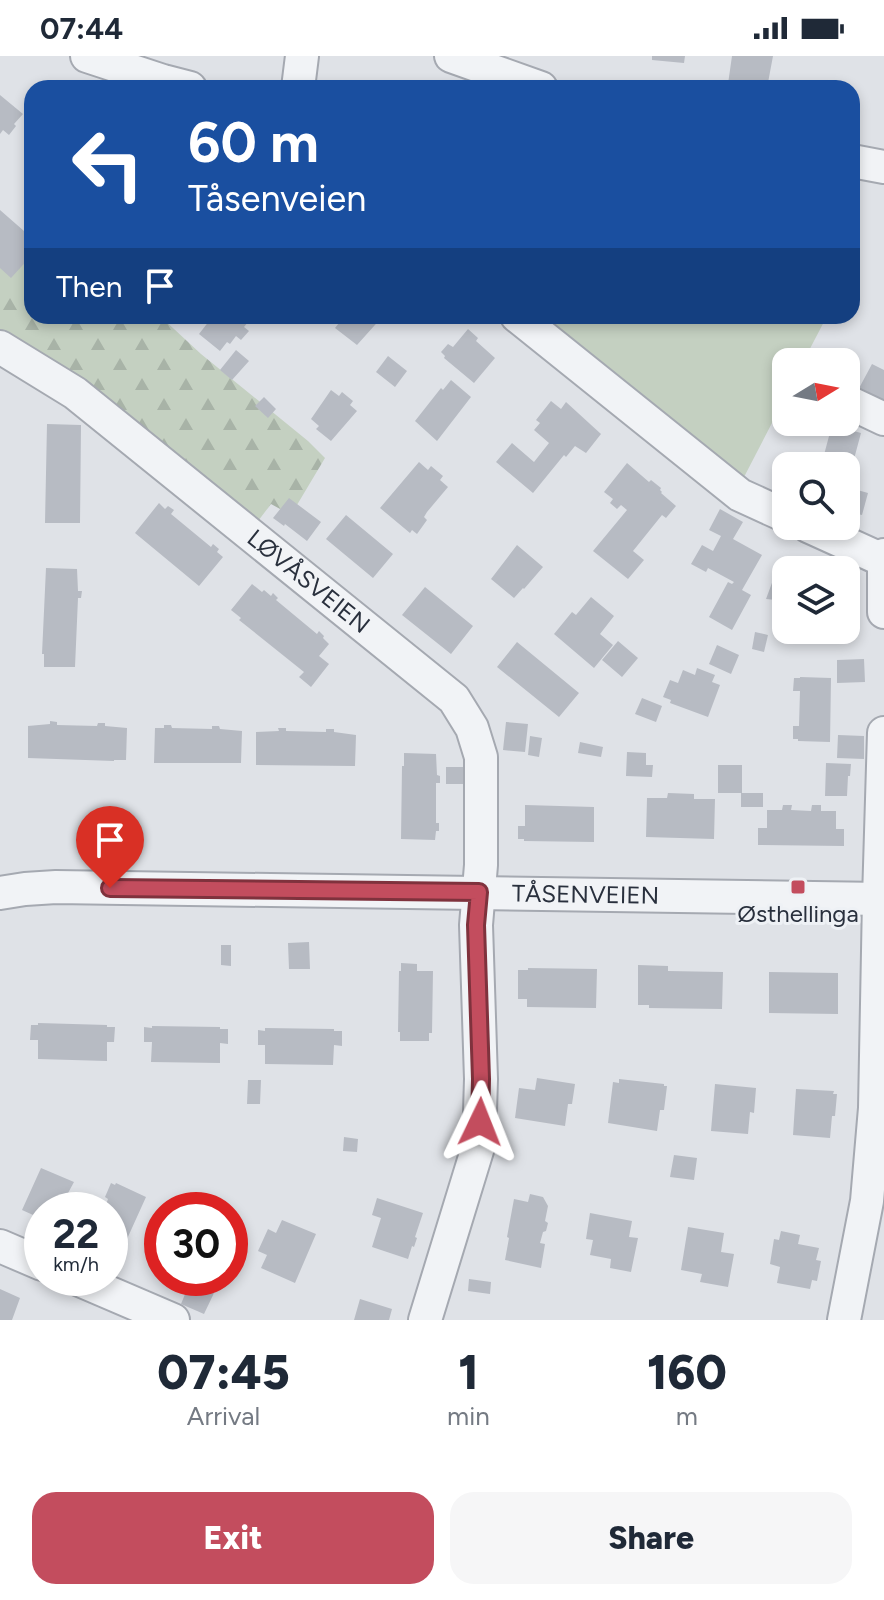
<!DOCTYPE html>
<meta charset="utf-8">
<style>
body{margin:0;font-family:Figtree,sans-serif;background:#f6f6f7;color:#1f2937;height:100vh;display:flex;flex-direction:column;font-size:30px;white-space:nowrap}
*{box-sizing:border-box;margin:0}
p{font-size:26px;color:#747a83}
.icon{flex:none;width:44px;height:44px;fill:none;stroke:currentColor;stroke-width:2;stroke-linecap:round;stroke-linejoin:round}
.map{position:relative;height:1264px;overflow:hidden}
.details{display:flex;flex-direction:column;background:#fff;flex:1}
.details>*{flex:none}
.guide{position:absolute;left:24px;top:24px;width:836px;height:244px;border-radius:24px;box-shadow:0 4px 12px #0003;background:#1a4fa0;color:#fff;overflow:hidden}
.needle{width:52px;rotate:80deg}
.fabs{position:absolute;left:772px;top:292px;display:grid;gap:16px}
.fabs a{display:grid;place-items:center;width:88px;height:88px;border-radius:16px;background:#fff;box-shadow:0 4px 12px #0003;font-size:40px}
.speed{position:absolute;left:24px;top:1136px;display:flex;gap:16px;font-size:40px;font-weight:700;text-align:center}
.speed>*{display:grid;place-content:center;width:104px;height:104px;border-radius:50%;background:#fff;box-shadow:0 4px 12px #0003;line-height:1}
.speed small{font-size:20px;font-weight:400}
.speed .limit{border:12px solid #d22;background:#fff;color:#111}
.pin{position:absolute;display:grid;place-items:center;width:68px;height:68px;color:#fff;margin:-82px -34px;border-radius:50% 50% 50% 0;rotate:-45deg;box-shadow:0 0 8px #0007}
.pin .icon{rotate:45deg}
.me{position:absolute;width:88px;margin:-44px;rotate:2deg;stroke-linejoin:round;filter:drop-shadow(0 0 6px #0008)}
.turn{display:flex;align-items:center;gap:28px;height:168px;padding:0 32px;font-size:36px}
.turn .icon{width:104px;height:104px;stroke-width:2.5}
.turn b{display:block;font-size:56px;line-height:68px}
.then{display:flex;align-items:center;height:76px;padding:0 32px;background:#0003;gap:16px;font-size:30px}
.eta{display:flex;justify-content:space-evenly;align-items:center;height:136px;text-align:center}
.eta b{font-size:48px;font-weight:800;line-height:56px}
.button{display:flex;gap:16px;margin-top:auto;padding:16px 32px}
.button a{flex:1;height:92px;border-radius:24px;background:#c34d5e;color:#fff;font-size:32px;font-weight:800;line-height:92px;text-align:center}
.button a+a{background:#f6f6f7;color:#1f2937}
.status{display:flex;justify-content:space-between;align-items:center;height:56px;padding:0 40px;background:#fff;direction:ltr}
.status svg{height:22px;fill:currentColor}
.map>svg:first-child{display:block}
.forest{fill:url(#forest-firs)}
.park{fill:#c4d0c1}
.building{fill:#b7bbc3}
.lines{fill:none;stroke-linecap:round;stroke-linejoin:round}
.minor-casing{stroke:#a5a9b1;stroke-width:36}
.minor{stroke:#f1f3f6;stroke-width:32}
.route-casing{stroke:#7f323d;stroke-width:20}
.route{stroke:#c34d5e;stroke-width:14}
.poi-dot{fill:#c34d5e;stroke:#eef1f5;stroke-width:3}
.labels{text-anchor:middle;stroke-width:6;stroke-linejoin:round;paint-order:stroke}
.street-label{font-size:24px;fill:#29303d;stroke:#eef1f5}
.poi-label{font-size:24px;fill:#29303d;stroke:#eef1f5}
</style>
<div class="status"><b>07:44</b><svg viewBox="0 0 49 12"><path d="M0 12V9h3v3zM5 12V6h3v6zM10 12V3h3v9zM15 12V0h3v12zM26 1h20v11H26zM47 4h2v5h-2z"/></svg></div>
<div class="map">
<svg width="884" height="1264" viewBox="0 0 884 1264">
<defs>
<pattern id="forest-firs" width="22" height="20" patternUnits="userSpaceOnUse" patternTransform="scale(2)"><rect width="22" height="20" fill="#c4d0c1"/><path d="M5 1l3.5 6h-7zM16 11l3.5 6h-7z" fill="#a8b3a7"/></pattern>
</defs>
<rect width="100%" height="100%" fill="#dfe2e7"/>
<!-- forest -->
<path class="forest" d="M32 164V260H160L201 298 308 385 325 402 291 459 271 448 255 469 0 279V211Z"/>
<!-- park -->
<path class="park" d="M544 260H827L803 306H786V340L743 423 542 263Z"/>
<!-- building -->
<path class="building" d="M652 0H685L684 7 652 4Z
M732 0H773L767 32 728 28Z
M0 39 23 58 14 68 16 70 9 79 3 74 0 78Z
M0 154 32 182V199L11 222 0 212Z
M213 260H241L248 266 244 271 249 275 241 284 236 280 230 288 227 286 220 295 199 278Z
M340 260H383L357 289 335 272 343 262Z
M468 273 478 282 476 285 495 302 474 327 444 302 445 300 441 296 448 288 453 291Z
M236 294 249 305 232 324 220 314Z
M388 300 407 315 395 331 376 316Z
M872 308 884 314V350L857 336Z
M451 324 471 341 437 385 415 365 441 332 443 334Z
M331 334 339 340 342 336 353 345 350 349 357 355 331 385 316 373 319 370 311 363Z
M264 341 276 353 268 362 255 350Z
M551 345 561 353 566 346 601 378 586 397 575 390 566 401 564 399 533 437 496 406 512 387 534 406 549 387 534 374 540 367 536 364Z
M47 368 81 369 80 467H45Z
M832 369 861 377 847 429 846 410H821Z
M419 406 428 414 431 410 443 420 440 424 448 431 427 456 424 461 427 464 417 478 412 474 410 477 380 452Z
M627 407 649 426 651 424 661 432 660 434 662 436 661 437 676 450 666 462 662 459 633 495 644 504 628 523 593 495 627 454 621 449 617 453 610 447 613 443 604 436Z
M854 433 868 437 862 459 848 456Z
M289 442 321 466 307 485 285 468 284 470 273 462Z
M159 447 165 453 168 450 174 454 171 458 211 491 213 488 219 493 217 496 223 501 199 530 135 477Z
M720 453 743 466 733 483 762 499 742 534 751 539 732 574 709 561 728 526 732 528 734 526 708 512 706 516 691 508 702 489 713 495 721 480 709 474Z
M346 459 393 498 373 522 326 483Z
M517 489 543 511 524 533 523 532 514 542 491 523Z
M46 512 77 513 78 535H82L81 542H78L75 611H44V598H42Z
M776 516H784L776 544 766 543Z
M252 528 262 536 264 534 271 540 273 537 278 542 276 544 317 578 319 575 324 580 323 582 329 588 319 600 329 608 311 631 299 621 304 616 239 564 241 562 231 554Z
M425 531 473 570 451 598 402 559Z
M591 541 614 560 600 578 613 589 594 612 554 578 572 556 576 559Z
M805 574H830V583H817V586H805Z
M755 576 768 579 764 596 752 593Z
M618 585 638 602 622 621 602 604Z
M517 586 579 637 559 661 497 611Z
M717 589 739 599 731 618 709 608Z
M864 603 865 626 837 627V604Z
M697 612 715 619 712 626 720 629 708 661 670 647 671 644 663 641 670 624 678 627 683 614 695 619Z
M800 621 831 622 830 686 798 685V683H793V670H799L800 635H793L794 622H800Z
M642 642 662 650 656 666 635 658Z
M50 665 57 666V669L97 670 98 667H105V670L127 672 126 704H114V705L28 702V670L50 668Z
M506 666 528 668 525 696 503 694Z
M164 669H171L172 672 212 673V670H219L220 673 242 675 241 707H154L155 672H164Z
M278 672H286V675L326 676V673H334V676L356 679 355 710 256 709V676L279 675Z
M838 679 864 680V703L837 702Z
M530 680 542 682 539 701 528 699Z
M580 686 603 691 601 701 578 697Z
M627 696 646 697V709H653L652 721 626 720Z
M404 697 436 698 437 719 440 720V727H436V767H439V775H436L435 784 401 783 402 710H404Z
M826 707 851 708 850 720H848L847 740H825Z
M718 709H742V737H718Z
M446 711H463V728H446Z
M668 737 694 738V743H715L714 783 646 781 647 742H667Z
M741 737H763V751H741Z
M525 749 594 751V786L524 785V783H518V770H525Z
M783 749H792L791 754 811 755 812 749H821V755H836V773H844V790L758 789V772H767V754H782Z
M309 886 310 913H289L288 887Z
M221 889H231V910L221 909Z
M401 907 417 908V915H433L432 977H429V985H400V976H398L399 915H401Z
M638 909 668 910V915L723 916 722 953 649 952V949H638Z
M528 912 597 913 596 952 527 951V943H518V914H528Z
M769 916 838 917V958L769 957Z
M38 967 107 969V971H115L114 986H107V1005L38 1003V984H30L31 969H38Z
M152 970 220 971V973H228V988L220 987V1007L151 1006 152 986H144V971L152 972Z
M265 972 334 973V975H342V990L334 989 333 1009 265 1008V989H258V974L265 975Z
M537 1022 575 1028 572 1048H568L565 1070 515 1062 519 1032 535 1034Z
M619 1023 664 1028V1030H667L664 1054H660L657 1075 608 1067 613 1026 619 1027Z
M248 1024H261L260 1048H247Z
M715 1028 756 1032 754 1057 750 1056 748 1078 711 1075Z
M796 1033 834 1035 833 1038H837L835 1060H832L830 1082 793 1079Z
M344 1081 358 1083 357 1096 343 1095Z
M674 1099 697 1102 694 1124 670 1121Z
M41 1112 74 1126 67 1139 72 1141 66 1154 61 1152V1154H42V1163L22 1154Z
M111 1127 115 1129 116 1127 146 1141 127 1183 110 1176V1154H104L108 1143 105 1141Z
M530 1138 543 1141 548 1150 545 1165 548 1167 546 1175 543 1176 540 1187 545 1188 541 1212 505 1204 509 1182 507 1181 514 1143 528 1146Z
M377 1142 423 1157 415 1181 417 1182 414 1191 412 1190 408 1203 372 1191 381 1162 372 1159Z
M199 1144 215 1150 216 1147 237 1156 230 1171V1154H195Z
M590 1157 632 1165 629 1181 638 1182 631 1216 610 1212 611 1203 590 1199 593 1184 586 1183Z
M282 1164 316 1178 295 1227 261 1212 267 1199 258 1195 268 1173 276 1177Z
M688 1171 724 1177 721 1196 734 1198 728 1231 700 1226 702 1218 681 1214Z
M781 1175 800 1179 798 1188 819 1192 816 1204 821 1205 817 1225 812 1224 810 1233 777 1227 780 1211 770 1208 774 1183 779 1184Z
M469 1223 491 1226 490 1238 468 1235Z
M190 1226 214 1237 204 1258 181 1248Z
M0 1233 20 1242 12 1264H0Z
M360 1243 392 1253 389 1264H354Z"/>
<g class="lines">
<!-- minor casing -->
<g class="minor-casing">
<g id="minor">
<path d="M87 0 163 25 190 32"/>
<path d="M451 0 541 32"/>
<path d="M298 32 302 0"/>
<path d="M852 105 884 111"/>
<path d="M517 260 740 439 786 460"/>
<path id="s1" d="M0 291 75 337 454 643 472 672 481 701V809L476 869 481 1023 479 1088 425 1264"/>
<path d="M846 345 884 363"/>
<path d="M808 470 883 504"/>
<path d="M884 499V556"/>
<path id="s2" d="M0 837 25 833 56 831 884 843"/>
<path d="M0 1190 42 1208"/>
<path d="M75 1222 173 1264"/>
<path d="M844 1264 867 1145 875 1052 879 843 884 677"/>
</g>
</g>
<!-- minor -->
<use href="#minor" class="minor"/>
</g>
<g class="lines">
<!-- route casing -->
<g class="route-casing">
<path id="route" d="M110 832 479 836 476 869 481 1023 480 1066"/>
</g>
<!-- route -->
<use href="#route" class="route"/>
</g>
<!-- markers -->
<rect class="poi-dot" x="790" y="823" width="16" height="16" rx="4"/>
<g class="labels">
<!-- street labels -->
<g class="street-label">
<text dy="8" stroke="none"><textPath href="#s1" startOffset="388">LØVÅSVEIEN</textPath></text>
<text dy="8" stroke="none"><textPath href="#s2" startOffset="586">TÅSENVEIEN</textPath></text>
</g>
<!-- poi labels -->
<g class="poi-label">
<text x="798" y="866">Østhellinga</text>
</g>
</g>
</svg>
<div class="fabs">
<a><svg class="needle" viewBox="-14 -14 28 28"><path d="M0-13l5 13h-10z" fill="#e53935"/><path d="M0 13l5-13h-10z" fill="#747a83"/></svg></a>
<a><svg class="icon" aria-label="search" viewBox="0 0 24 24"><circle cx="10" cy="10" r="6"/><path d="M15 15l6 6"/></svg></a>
<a><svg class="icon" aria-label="layers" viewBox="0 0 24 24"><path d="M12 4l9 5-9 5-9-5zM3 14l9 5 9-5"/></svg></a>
</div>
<div class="speed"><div>22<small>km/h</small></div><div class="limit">30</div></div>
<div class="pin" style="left:110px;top:832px;background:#d93025"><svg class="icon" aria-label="arrive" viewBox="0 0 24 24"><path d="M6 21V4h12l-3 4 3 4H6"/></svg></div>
<svg class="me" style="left:480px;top:1066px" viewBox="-20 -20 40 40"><path d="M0-17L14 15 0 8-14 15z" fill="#c34d5e" stroke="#fff" stroke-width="4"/></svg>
<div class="guide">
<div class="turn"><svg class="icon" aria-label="left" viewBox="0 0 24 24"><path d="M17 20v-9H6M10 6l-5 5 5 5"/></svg><div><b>60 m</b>Tåsenveien</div></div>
<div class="then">Then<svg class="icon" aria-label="arrive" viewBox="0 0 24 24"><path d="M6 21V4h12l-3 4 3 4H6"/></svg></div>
</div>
</div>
<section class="details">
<div class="eta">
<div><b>07:45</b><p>Arrival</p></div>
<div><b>1</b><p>min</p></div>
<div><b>160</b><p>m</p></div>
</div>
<div class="button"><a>Exit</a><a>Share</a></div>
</section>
